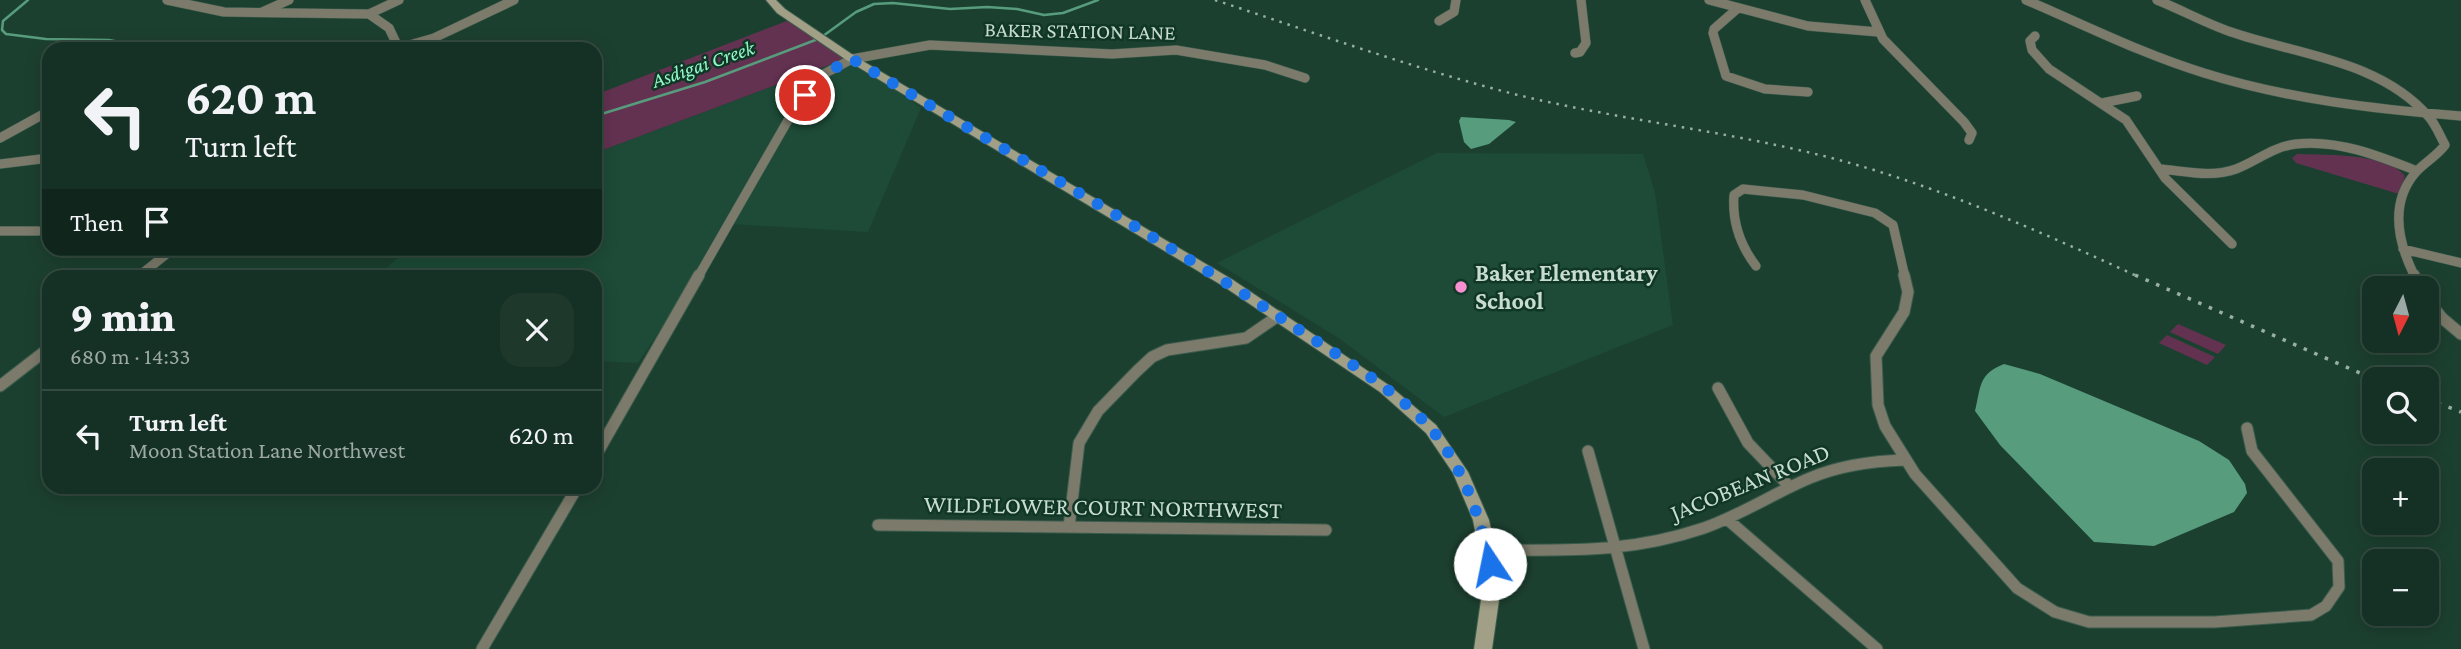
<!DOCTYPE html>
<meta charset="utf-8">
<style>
body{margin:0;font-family:"Crimson Pro",serif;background:#1e382c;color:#f1f3f6;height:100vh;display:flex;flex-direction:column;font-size:26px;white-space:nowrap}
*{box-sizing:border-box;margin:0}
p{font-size:23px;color:#9da9a6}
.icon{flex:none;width:38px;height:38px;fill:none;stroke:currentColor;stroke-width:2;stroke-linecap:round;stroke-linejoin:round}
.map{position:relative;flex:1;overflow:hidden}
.drawer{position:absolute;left:42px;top:270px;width:560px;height:224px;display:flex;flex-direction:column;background:#153024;border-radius:21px;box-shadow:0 4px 18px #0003,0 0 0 2px #344b41}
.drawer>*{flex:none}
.guide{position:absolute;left:42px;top:42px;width:560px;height:214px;border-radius:21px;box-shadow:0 4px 18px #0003,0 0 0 2px #344b41;background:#153024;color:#f1f3f6;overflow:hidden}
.needle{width:46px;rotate:186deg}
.fabs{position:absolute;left:2362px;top:276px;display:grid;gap:14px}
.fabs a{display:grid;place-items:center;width:77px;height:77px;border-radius:14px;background:#153024;box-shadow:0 4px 18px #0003,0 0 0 2px #344b41;font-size:35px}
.pin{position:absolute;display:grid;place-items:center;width:60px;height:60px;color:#fff;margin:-30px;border:4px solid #fff;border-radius:50%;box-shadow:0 2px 7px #0007}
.me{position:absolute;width:77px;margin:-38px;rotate:349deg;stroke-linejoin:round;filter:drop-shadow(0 0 5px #0008)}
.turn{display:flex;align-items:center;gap:24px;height:147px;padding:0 28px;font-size:32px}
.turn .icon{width:91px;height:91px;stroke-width:2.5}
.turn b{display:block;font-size:49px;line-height:60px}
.then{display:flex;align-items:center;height:66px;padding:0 28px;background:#0003;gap:14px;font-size:26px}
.round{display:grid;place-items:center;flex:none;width:74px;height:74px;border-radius:21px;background:#1e382c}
.head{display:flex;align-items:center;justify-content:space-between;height:119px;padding:0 28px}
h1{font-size:42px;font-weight:800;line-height:52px}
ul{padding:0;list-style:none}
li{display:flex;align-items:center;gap:21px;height:91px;padding:0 28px;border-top:2px solid #344b41}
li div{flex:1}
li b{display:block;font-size:26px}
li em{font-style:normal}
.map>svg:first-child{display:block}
.built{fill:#1d4b37}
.green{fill:#633251}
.water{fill:#579c7c}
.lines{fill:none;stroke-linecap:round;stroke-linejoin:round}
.stream{stroke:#579c7c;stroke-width:2.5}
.minor-far1-casing{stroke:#3b5c4d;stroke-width:10}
.minor-casing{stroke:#3b5c4d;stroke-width:13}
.secondary-casing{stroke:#3b5c4d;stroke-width:2}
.minor-far1{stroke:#7c7a6a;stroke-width:9}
.minor{stroke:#7c7a6a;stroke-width:11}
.secondary{fill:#a19f86;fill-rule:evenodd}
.rail-far1{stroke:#99b1a5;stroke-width:2.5;stroke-dasharray:2.5 6;stroke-linecap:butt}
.rail{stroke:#99b1a5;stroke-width:3.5;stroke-dasharray:3.5 8;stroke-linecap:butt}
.route{stroke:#1a73e8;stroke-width:12;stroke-dasharray:0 21.6}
.poi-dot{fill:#f690d0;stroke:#103626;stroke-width:2.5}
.labels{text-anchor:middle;stroke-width:5;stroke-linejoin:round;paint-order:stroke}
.far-street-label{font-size:21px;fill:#c8dcd1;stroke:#103626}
.far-water-label{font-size:21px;font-style:italic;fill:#92f7c8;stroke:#103626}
.poi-label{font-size:24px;font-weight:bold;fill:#c8dcd1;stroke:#103626;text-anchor:start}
.street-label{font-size:24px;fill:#c8dcd1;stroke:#103626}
</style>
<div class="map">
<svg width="2461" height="649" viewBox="0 0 2461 649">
<rect width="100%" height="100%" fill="#1c4030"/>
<!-- built -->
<path class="built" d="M849 58 921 108 868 232 731 224 638 363 595 361V276H378L407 249 595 248V153Z
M1437 153 1643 154 1655 192 1673 325 1444 417 1340 339 1217 263Z"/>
<!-- green -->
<path class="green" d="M792 19 848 58 595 153V95Z
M2297 154C2323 155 2388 153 2405 176L2399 194 2296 163 2292 158Z
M2178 324 2226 345 2218 354 2170 332Z
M2167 335 2215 357 2207 365 2159 343Z"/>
<!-- water -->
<path class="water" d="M1461 117 1509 120 1516 122 1489 144 1471 149 1464 142 1459 121Z
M2004 364 2040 374 2199 441 2229 460 2245 484 2247 493 2234 512 2154 546 2094 542 2000 445 1975 411C1981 387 1978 374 2004 364Z"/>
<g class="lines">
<!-- stream -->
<path class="stream" d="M28 0 3 21 2 30 6 34 46 39 109 40 156 49
M823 36 856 12 874 4 893 3 950 9 987 7 1017 9 1044 15 1063 13 1098 0
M595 116 705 82 818 39"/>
<!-- minor-far1 casing -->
<g class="minor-far1-casing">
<path id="minor-far1" d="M167 0 224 12 369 14 389 28 399 49
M1709 0 1808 26 1878 32
M1865 0 1883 39 1964 122 1972 133 1969 140
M2026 0C2085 25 2142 54 2204 73 2287 99 2374 109 2461 116
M2157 0C2182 10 2205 23 2231 32 2298 55 2380 60 2429 117 2436 125 2440 136 2445 145 2437 156 2425 162 2416 172 2389 203 2398 243 2415 277
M1738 8 1714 29 1713 33 1726 76 1765 89 1808 92
M262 12 289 0
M369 14 399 0
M1439 21 1454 12 1456 0
M2035 36 2030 41 2032 50 2049 69 2126 120 2165 178 2232 244
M399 48 434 38 514 0
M1575 53 1580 52 1586 43 1581 0
M2102 103 2137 96
M0 138 49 111
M0 164 49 158
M2160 169C2185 171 2212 178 2236 169 2257 161 2272 147 2296 144 2337 139 2379 156 2417 171
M0 231H38
M2403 249 2461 263
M1756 266C1740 245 1732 221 1734 195L1743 189 1803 195 1875 213 1893 225 1905 277
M139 276 174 248
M698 277 791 115 820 76 852 59 930 45 1112 54 1176 50 1265 65 1305 78"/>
</g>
<!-- minor casing -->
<g class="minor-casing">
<path id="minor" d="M1904 275 1908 292 1904 312 1876 356 1878 405 1885 426 1915 474 2017 588 2055 612 2089 622H2214L2311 615 2326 606 2339 587 2338 561 2252 451 2247 428
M2414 275 2421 289
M2427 299 2442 318 2461 334
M0 386 49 348
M1718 388 1748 443 1789 486
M1588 451 1644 649
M595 457 699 275
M1727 519 1877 649
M878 525 1326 530
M1069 527 1079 443 1098 411 1137 371 1152 357 1167 350 1246 338 1278 316
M1487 550C1566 550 1627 554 1704 528 1741 515 1774 493 1810 478 1841 465 1871 461 1904 460
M482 649 578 486"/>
</g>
<!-- secondary casing -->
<g class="secondary-casing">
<path id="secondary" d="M766 0H776L785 9 856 57 1233 280 1390 386 1436 425 1468 472 1489 520 1502 579 1492 649H1474L1484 579 1473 520 1453 473 1426 433 1380 392 1223 286 848 61 777 13Z"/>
</g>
<!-- minor-far1 -->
<use href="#minor-far1" class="minor-far1"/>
<!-- minor -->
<use href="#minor" class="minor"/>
<!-- secondary -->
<use href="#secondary" class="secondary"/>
<!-- rail-far1 -->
<path class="rail-far1" d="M1215 0C1315 33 1415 69 1518 95 1612 118 1709 129 1803 151 1921 178 2030 227 2139 277"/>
<!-- rail -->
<path class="rail" d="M2135 275 2376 380
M2427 399 2461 412"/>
</g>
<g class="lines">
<!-- route -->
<path class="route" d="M805 95 820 76 852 59C997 146 1146 229 1287 322 1331 351 1399 391 1432 430 1464 469 1480 516 1490 564"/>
</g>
<!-- markers -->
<circle class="poi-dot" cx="1461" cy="287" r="7"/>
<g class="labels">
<!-- far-street labels -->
<g class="far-street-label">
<text transform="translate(1080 31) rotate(1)" y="7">BAKER STATION LANE</text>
</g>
<!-- far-water labels -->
<g class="far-water-label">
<text transform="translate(703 64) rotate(-19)" y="7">Asdigai Creek</text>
</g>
<!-- poi labels -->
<g class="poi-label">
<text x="1475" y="281">Baker Elementary<tspan x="1475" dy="28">School</tspan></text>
</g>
<!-- street labels -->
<g class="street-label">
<text transform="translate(1750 482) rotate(-22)" y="8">JACOBEAN ROAD</text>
<text transform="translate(1103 507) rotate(1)" y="8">WILDFLOWER COURT NORTHWEST</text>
</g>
</g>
</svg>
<div class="fabs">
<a><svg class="needle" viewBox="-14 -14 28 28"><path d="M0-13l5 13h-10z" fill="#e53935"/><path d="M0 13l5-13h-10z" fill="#9da9a6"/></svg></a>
<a><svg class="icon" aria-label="search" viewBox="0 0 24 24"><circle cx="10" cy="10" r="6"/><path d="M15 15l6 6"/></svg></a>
<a>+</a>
<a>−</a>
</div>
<div class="pin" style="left:805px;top:95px;background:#d93025"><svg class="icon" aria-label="arrive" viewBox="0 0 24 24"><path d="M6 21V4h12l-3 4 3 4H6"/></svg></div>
<svg class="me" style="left:1490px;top:564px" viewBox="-20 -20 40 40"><circle r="19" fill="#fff"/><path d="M0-13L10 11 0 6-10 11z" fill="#1a73e8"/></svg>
<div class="guide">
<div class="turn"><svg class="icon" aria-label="left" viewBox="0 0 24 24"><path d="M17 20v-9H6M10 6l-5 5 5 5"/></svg><div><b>620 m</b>Turn left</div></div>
<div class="then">Then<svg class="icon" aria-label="arrive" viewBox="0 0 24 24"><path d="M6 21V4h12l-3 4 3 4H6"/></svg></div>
</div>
<section class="drawer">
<div class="head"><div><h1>9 min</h1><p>680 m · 14:33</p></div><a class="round"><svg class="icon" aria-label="close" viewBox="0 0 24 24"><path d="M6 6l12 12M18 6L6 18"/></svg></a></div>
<ul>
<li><svg class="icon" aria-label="left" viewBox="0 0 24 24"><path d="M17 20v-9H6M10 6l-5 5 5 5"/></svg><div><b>Turn left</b><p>Moon Station Lane Northwest</p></div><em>620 m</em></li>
</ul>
</section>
</div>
